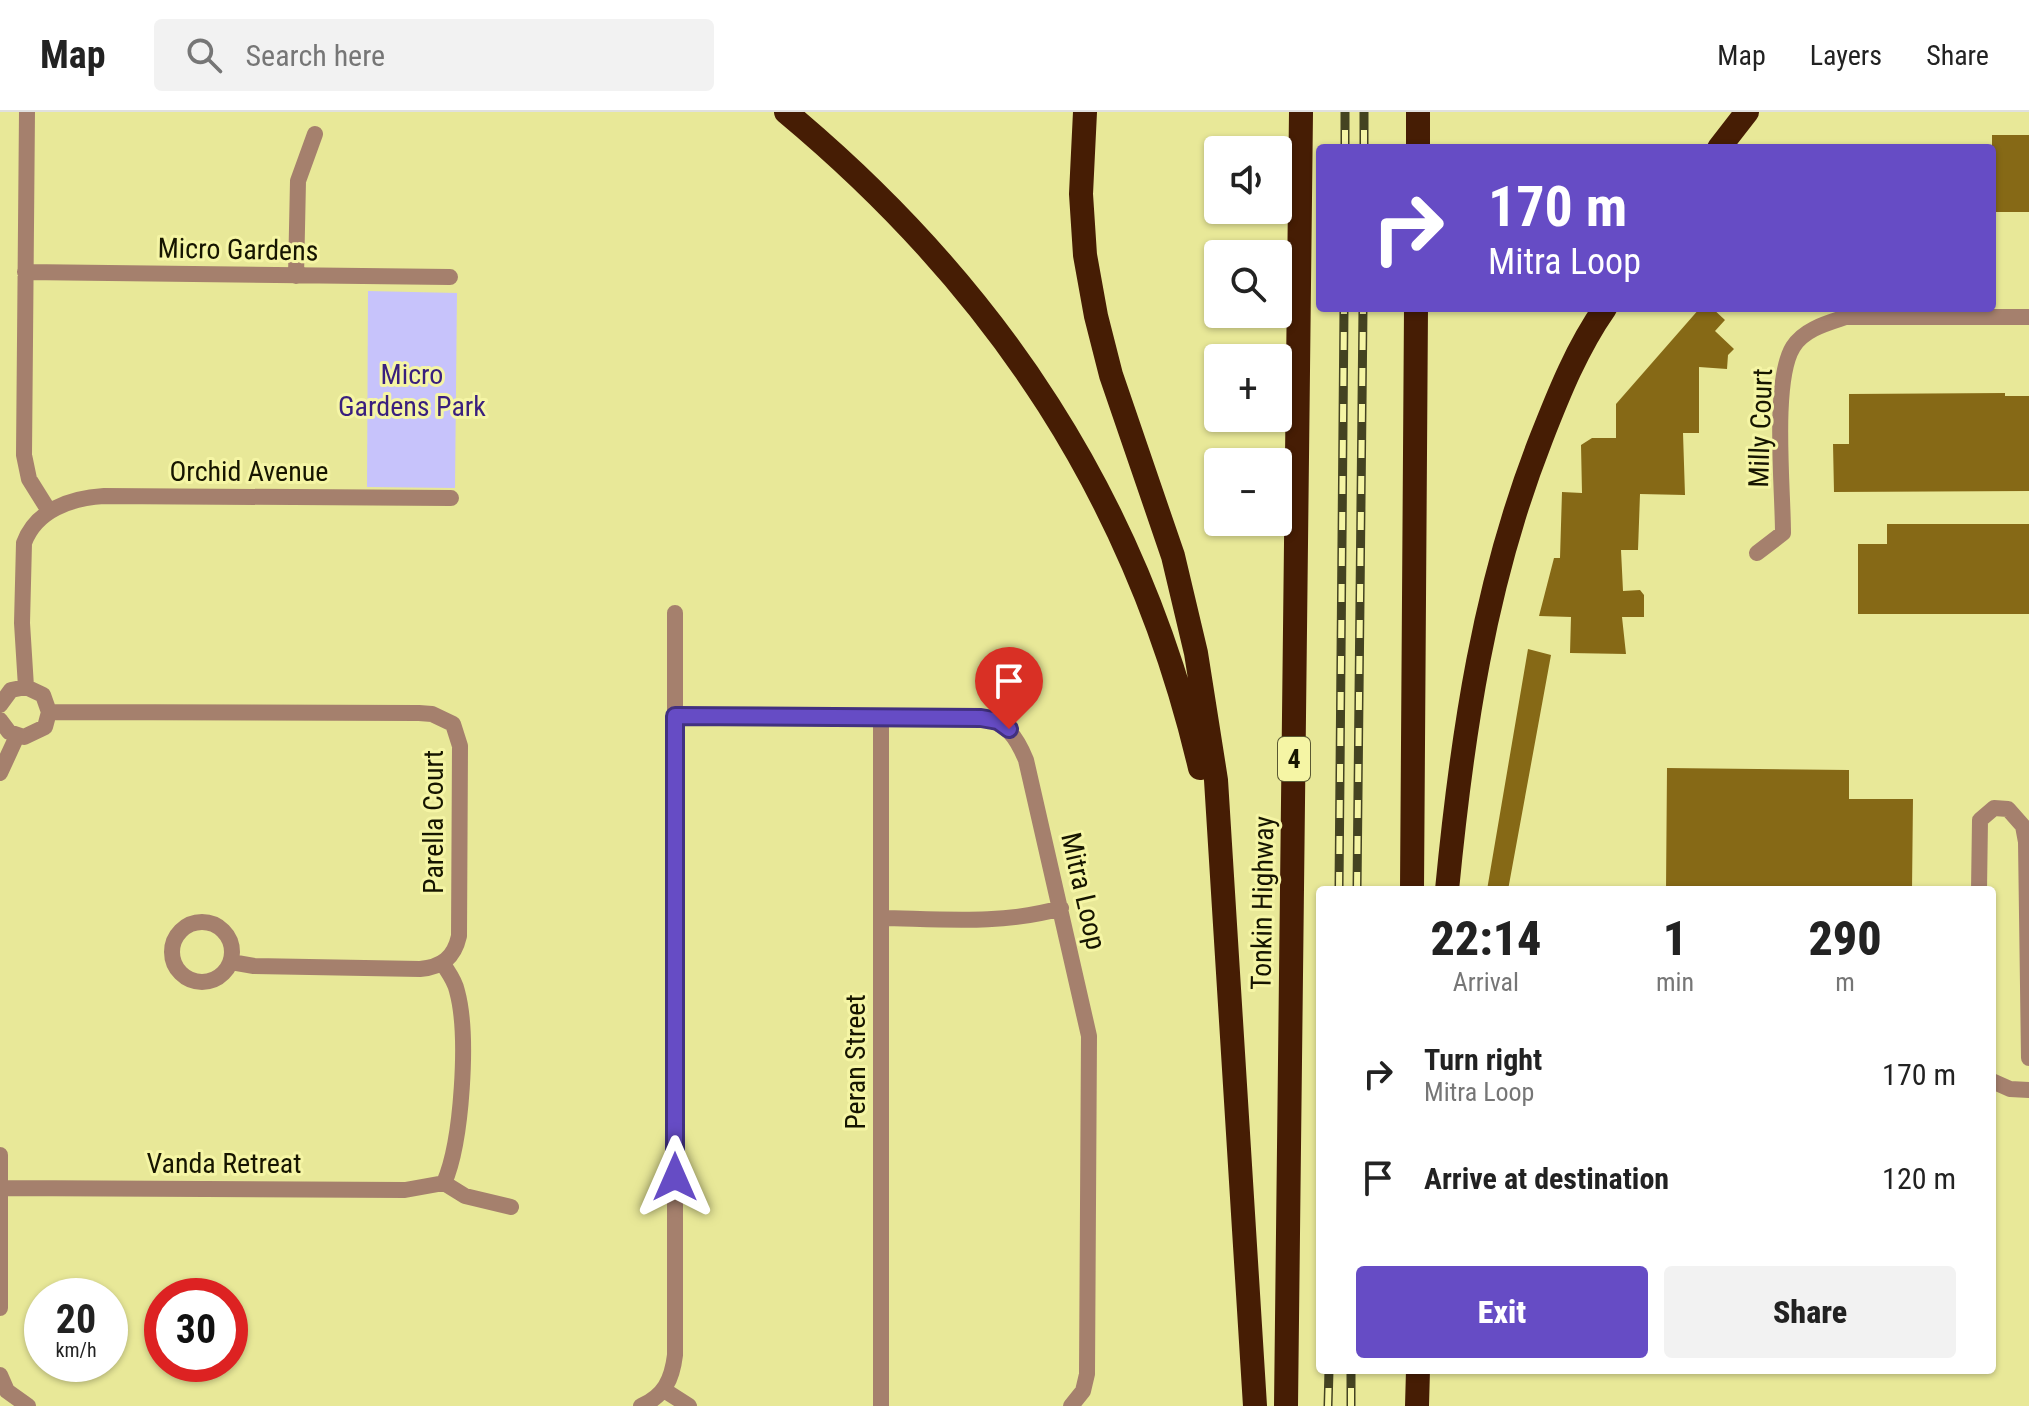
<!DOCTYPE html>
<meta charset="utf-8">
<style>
body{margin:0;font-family:"Roboto Condensed",sans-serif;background:#f2f2f2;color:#222;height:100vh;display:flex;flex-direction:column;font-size:30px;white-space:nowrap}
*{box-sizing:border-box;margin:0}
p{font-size:26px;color:#767676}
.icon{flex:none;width:44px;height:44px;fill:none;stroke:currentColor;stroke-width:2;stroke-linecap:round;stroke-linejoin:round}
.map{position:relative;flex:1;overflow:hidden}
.panel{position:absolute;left:1316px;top:774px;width:680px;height:488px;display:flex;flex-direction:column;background:#fff;border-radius:8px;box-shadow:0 2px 6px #0004}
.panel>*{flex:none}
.banner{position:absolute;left:1316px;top:32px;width:680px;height:168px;border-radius:8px;box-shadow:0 2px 6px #0004;background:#664cc5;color:#fff;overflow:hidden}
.controls{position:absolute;left:1204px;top:24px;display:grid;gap:16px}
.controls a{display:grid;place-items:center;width:88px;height:88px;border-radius:8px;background:#fff;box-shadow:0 2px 6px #0004;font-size:40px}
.speed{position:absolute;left:24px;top:1166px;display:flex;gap:16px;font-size:40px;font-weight:700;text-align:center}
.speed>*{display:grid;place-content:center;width:104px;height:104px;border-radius:50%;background:#fff;box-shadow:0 2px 6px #0004;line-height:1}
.speed small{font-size:20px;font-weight:400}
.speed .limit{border:12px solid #d22;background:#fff;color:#111}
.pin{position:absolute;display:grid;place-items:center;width:68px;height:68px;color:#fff;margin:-82px -34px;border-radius:50% 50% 50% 0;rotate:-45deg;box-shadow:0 0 8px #0007}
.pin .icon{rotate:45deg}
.me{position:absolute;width:88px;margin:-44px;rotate:0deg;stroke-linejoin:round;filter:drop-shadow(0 0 6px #0008)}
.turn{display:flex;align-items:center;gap:28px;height:168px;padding:0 40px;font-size:36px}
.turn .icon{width:104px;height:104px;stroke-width:2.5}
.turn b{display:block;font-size:56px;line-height:68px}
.eta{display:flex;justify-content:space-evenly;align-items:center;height:136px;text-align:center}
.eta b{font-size:48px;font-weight:800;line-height:56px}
.cta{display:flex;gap:16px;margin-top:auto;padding:16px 40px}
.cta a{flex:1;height:92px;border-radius:8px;background:#664cc5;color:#fff;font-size:32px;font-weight:800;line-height:92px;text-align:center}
.cta a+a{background:#f2f2f2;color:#222}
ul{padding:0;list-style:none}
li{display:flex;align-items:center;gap:24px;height:104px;padding:0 40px}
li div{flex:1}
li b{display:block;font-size:30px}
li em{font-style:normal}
header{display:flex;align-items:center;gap:48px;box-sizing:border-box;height:112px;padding:0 40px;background:#fff;border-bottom:2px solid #e0e0e0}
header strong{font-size:38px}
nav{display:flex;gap:44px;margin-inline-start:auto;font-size:28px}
.search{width:560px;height:72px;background:#f2f2f2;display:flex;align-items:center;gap:20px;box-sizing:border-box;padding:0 28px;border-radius:8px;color:#767676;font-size:30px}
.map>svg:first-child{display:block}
.green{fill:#c7c3fb}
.building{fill:#866916}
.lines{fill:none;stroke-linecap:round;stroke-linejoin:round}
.minor{stroke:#a5806d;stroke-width:16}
.motorway{stroke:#461d04;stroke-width:24}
.rail-casing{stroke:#444321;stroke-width:9}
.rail{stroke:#f5f5a5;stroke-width:6;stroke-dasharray:18;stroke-linecap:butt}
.route-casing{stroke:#423180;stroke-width:20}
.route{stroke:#664cc5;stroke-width:14}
.labels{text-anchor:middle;stroke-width:6;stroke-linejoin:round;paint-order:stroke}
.shield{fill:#f5f5a5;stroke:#595832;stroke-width:2}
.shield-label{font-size:26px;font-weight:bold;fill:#161500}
.street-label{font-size:28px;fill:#161500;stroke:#f5f5a5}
.park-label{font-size:28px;fill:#391f7e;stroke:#f5f5a5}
</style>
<header>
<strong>Map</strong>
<div class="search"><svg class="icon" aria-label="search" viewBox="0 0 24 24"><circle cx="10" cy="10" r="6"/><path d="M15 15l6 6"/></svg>Search here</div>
<nav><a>Map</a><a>Layers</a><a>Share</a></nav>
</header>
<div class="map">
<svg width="2029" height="1294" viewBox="0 0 2029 1294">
<rect width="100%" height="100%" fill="#e8e898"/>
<!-- green -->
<path class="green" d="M368 179 457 181 455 376 367 375Z"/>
<!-- building -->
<path class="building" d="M1992 23H2029V100H1992Z
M1700 196H1712L1725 208 1715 219 1734 237 1728 243 1727 257 1699 255V321H1683L1685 383 1640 382 1638 438H1621L1623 479 1640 478 1644 483V505H1622L1626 542 1570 541 1571 505 1539 504 1554 446H1560L1562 380 1582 381 1581 333 1592 326H1616V292Z
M2005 281V284H2029V379L1834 380 1833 332H1849V282Z
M1887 412H2029V502H1858V432H1887Z
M1528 537 1551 543 1508 778H1487Z
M1667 656 1849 658V687H1913L1912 778H1666Z"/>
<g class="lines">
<!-- minor -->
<path class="minor" d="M27 0 24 343 29 367 49 399
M25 160 450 165
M296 164 298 69 315 22
M1757 441 1783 421C1783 377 1772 269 1793 235 1804 217 1828 211 1846 205H2029
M26 575 22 511 24 431C36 398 71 386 104 384L451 386
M0 593 11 578 26 575 43 583 49 600 45 615 24 625 9 620 0 608
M49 600 419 601 432 602 453 612 460 634 459 824C454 846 442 855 420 857L254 854 231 850
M675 604 981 606C1007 611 1016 624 1026 648L1089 924 1087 1262 1083 1279 1071 1294
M881 605V1294
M0 661 17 624
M1979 778 1980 708 1994 696 2008 697 2023 714 2026 730 2029 946
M881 806C941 807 1003 813 1061 796
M172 840a30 30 0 1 1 60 0a30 30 0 1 1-60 0Z
M1992 969 2010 977 2029 978
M0 1043V1196
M444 1071 465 1084 511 1095
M2 1076 405 1078 444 1071C462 1030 469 923 457 879 455 869 448 860 443 852
M0 1263 7 1279 28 1294
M664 1278 689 1294
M641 1294C664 1284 672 1268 675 1243V501"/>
<!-- motorway -->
<path class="motorway" d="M786 0C997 176 1137 387 1200 656
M1085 0 1081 82 1085 143 1096 204 1111 263 1173 444 1196 541 1216 668 1255 1294
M1418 36V0
M1719 36 1747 0
M1412 778 1416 196
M1447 778C1462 623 1484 472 1541 327 1559 281 1577 236 1605 196
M1286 1294 1301 0
M1417 1294 1418 1258"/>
<!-- rail casing -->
<g class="rail-casing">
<path id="rail" d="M1345 36V0
M1364 36V0
M1339 778 1344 196
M1357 778 1363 196
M1328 1294 1329 1258
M1351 1294V1258"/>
</g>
<!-- rail -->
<use href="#rail" class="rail"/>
</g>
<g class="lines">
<!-- route casing -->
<g class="route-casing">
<path id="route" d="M675 1065V604L981 606 998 609 1009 617"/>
</g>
<!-- route -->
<use href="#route" class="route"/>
</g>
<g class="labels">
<!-- shield labels -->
<rect class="shield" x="1278" y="625" width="32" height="44" rx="6"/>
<g class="shield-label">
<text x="1294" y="656">4</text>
</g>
<!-- street labels -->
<g class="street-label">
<text transform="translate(238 137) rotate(1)" y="10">Micro Gardens</text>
<text transform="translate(1760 316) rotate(-88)" y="10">Milly Court</text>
<text x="249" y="369">Orchid Avenue</text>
<text transform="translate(433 710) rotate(-90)" y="10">Parella Court</text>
<text transform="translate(1084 779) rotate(77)" y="10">Mitra Loop</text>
<text transform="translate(1262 791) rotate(-89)" y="10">Tonkin Highway</text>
<text transform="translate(855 950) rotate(-90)" y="10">Peran Street</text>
<text x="224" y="1061">Vanda Retreat</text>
</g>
<!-- park labels -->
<g class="park-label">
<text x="412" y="272">Micro<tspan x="412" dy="32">Gardens Park</tspan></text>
</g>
</g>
</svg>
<div class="controls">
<a><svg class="icon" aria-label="sound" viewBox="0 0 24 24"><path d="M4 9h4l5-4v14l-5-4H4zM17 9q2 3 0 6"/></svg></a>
<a><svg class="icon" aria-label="search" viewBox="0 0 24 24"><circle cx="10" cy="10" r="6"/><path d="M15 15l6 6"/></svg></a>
<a>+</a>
<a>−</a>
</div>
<div class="speed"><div>20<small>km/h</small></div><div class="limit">30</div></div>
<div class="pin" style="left:1009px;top:617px;background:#d93025"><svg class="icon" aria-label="arrive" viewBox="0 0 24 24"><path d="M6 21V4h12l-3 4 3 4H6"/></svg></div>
<svg class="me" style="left:675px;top:1065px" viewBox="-20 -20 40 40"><path d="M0-17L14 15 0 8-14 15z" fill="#664cc5" stroke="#fff" stroke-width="4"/></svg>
<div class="banner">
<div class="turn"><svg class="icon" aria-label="right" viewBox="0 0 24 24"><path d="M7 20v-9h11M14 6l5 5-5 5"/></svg><div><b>170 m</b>Mitra Loop</div></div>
</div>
<section class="panel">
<div class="eta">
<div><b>22:14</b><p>Arrival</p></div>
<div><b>1</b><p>min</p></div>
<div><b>290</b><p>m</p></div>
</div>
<ul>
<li><svg class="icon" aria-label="right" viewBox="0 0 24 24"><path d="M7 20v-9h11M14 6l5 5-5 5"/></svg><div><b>Turn right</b><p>Mitra Loop</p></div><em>170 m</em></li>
<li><svg class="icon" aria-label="arrive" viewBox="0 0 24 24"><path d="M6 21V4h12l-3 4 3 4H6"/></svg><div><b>Arrive at destination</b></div><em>120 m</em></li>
</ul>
<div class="cta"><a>Exit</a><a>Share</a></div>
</section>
</div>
